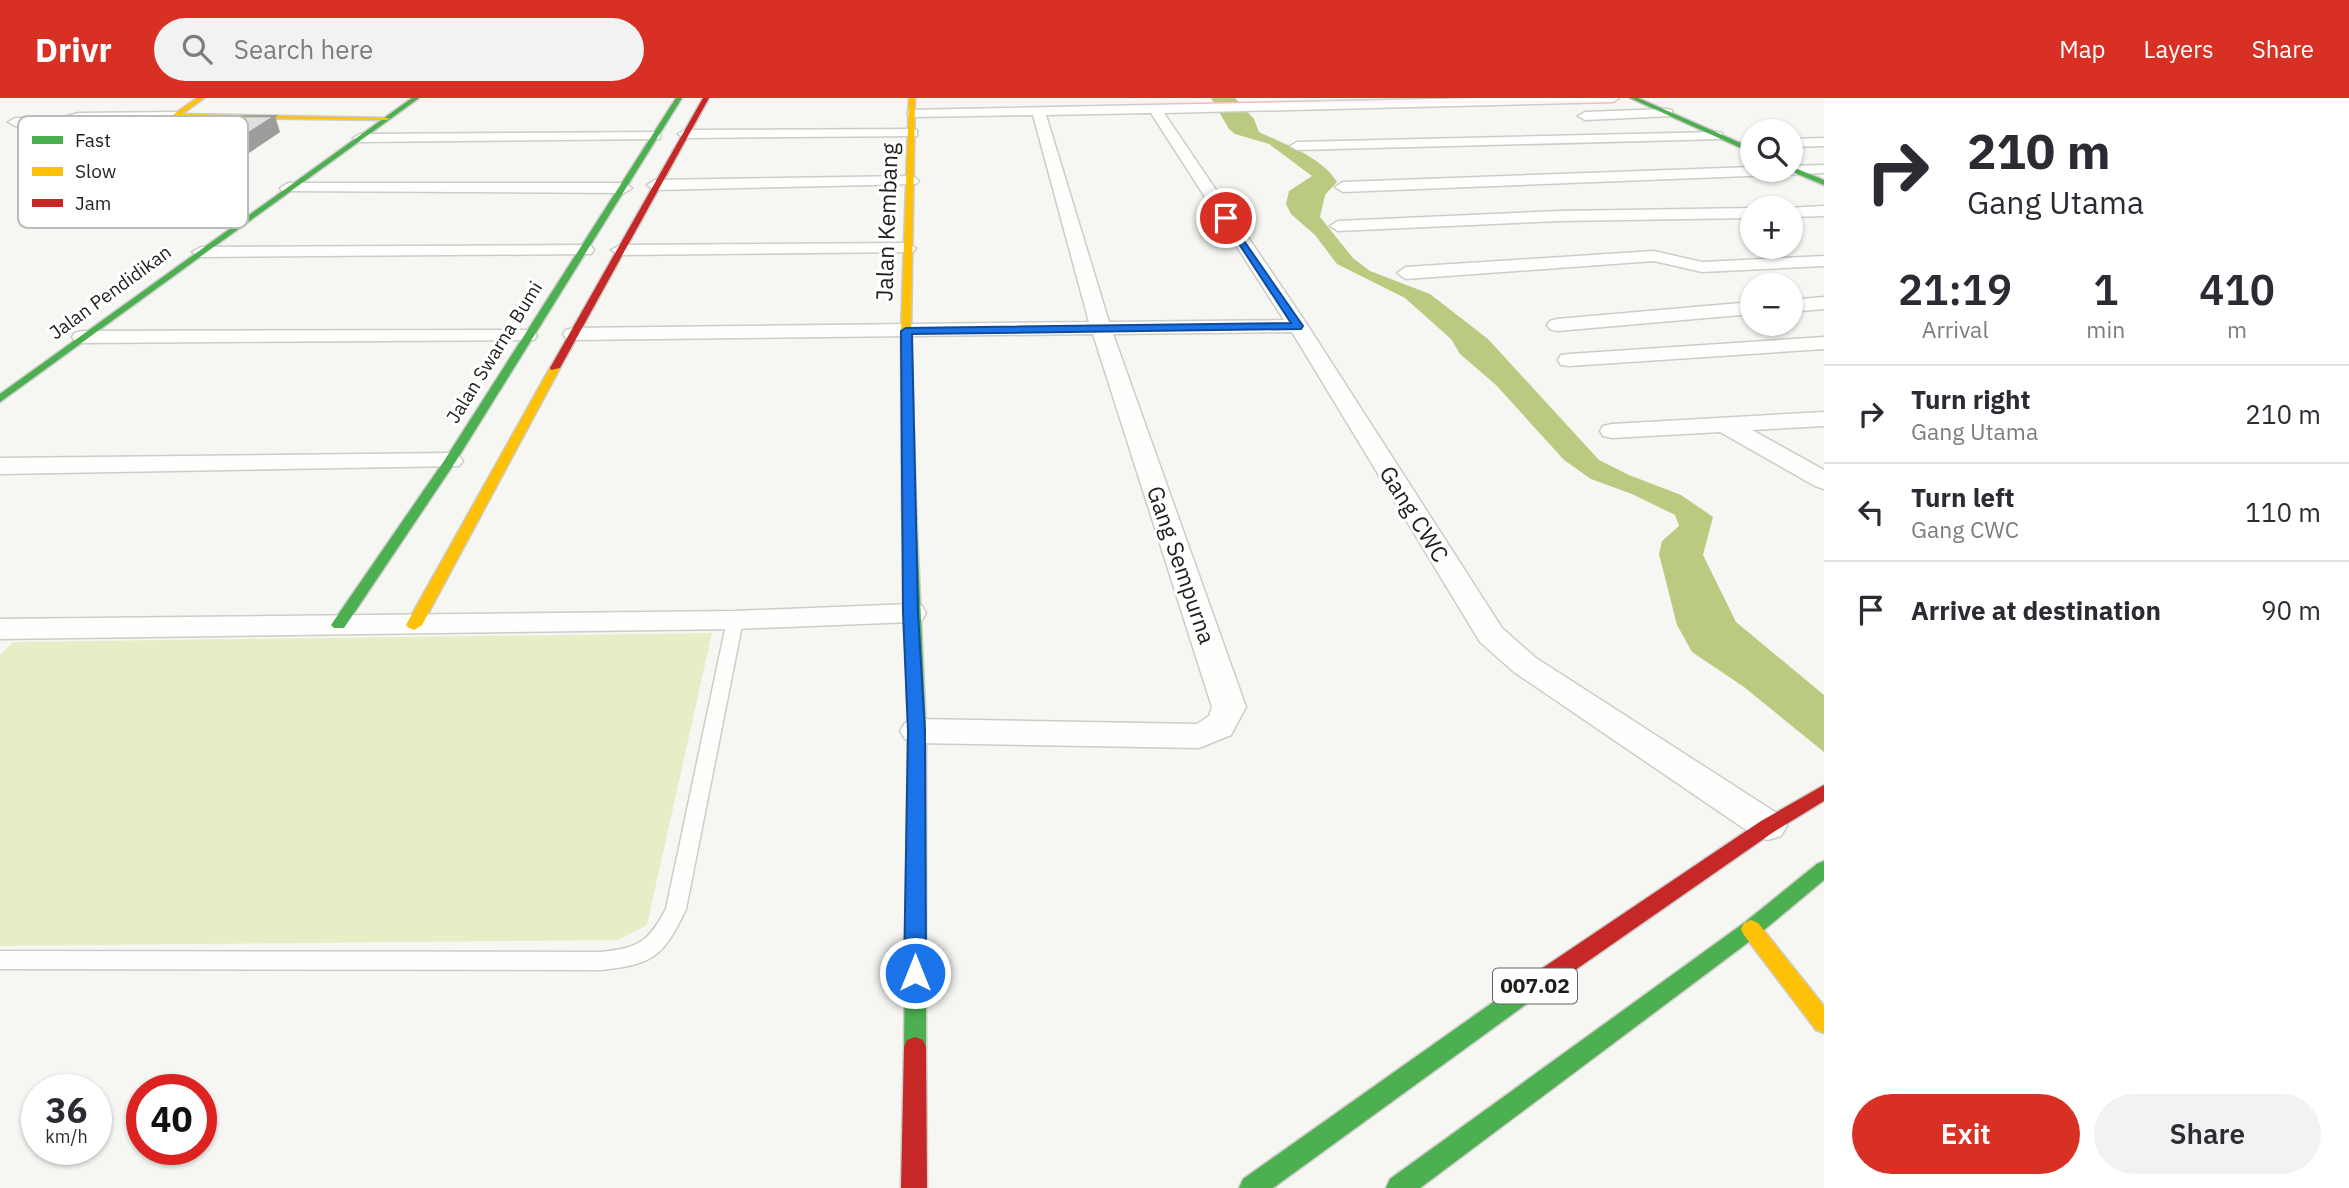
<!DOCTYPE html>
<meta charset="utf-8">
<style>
body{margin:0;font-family:"IBM Plex Sans",sans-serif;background:#f2f2f3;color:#2b2b33;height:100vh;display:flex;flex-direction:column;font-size:26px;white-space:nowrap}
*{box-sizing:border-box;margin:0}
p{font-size:23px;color:#7c7c81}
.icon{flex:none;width:38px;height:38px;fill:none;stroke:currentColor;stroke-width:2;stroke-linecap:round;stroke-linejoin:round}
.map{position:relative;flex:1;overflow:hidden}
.drawer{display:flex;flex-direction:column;background:#fff;width:525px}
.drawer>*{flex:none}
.top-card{background:#fff;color:#2b2b33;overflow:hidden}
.buttons{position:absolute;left:1740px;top:21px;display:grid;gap:14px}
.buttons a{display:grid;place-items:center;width:63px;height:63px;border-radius:50%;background:#fff;box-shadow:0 2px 5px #0004;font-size:35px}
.speed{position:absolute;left:21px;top:976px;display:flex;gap:14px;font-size:35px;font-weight:700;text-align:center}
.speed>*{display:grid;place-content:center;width:91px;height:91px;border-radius:50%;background:#fff;box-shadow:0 2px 5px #0004;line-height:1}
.speed small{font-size:18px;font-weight:400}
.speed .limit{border:10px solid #d22;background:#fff;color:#111}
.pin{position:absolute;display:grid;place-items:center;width:60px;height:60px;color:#fff;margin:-30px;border:4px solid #fff;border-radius:50%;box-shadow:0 2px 7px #0007}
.me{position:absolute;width:77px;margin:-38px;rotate:0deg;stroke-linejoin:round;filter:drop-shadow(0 0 5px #0008)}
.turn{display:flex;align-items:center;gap:24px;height:147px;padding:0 28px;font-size:32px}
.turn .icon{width:91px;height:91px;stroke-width:2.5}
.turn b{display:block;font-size:49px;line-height:60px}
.eta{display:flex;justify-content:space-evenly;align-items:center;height:119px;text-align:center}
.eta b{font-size:42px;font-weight:600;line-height:49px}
.primary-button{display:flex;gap:14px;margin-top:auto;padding:14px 28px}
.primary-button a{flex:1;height:80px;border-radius:42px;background:#d93025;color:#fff;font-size:28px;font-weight:600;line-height:80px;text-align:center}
.primary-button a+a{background:#f2f2f3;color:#2b2b33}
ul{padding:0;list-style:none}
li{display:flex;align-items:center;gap:21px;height:98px;padding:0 28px;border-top:2px solid #e1e1e2}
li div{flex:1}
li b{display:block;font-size:26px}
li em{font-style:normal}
header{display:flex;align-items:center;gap:42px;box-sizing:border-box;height:98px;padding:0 35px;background:#d93025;color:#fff}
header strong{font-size:33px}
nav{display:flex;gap:38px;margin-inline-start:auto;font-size:24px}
.search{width:490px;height:63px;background:#f2f2f3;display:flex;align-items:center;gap:18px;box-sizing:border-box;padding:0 24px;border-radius:38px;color:#7c7c81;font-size:26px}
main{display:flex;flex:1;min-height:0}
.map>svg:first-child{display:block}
.green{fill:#e6eec8}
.water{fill:#bbca81}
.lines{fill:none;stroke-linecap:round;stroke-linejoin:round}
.lane-casing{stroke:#cccdc9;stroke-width:3}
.street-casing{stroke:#cccdc9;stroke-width:3}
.fast-casing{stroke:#cccdc9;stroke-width:3}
.slow-casing{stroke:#cccdc9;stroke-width:3}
.jam-casing{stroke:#cccdc9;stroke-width:3}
.lane{fill:#fefefd;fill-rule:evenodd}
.street{fill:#fefefd;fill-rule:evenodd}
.fast{fill:#4caf50;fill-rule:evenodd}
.slow{fill:#ffc107;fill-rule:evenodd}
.jam{fill:#c62828;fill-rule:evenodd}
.wall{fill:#c0c1be}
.shaded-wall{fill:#9c9d9b}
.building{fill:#dfe0dd;stroke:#9c9d9b;stroke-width:2}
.route{fill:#1a73e8;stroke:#114b97;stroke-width:2}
.labels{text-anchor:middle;stroke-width:6;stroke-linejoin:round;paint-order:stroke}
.far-street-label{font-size:19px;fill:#1f201c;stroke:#fff}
.shield{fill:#fff;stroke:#626360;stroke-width:2}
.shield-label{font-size:21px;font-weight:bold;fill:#1f201c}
.street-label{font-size:23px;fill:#1f201c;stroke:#fff}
.key{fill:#fff;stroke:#bcbcbb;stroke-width:2}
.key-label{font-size:19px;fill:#1f201c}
</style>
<header>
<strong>Drivr</strong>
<div class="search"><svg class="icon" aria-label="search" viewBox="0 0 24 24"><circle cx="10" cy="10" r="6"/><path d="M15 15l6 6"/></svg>Search here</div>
<nav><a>Map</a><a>Layers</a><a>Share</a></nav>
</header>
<main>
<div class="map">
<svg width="1824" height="1090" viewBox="0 0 1824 1090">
<rect width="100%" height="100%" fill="#f6f7f2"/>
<!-- green -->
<path class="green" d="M712 535 647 827 618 842 0 848V557L13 544Z"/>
<!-- water -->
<path class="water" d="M1211 0H1235L1254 21 1259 34C1284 46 1322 59 1337 84L1325 97 1320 119 1353 160 1370 173 1430 196 1488 241 1599 362 1629 377 1681 397 1713 419 1703 457 1736 524 1824 597V654L1744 589 1692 554 1677 527 1659 456 1662 443 1679 428 1675 417 1632 396 1591 381 1564 362 1496 287 1460 256 1451 241 1405 200 1337 166 1315 137 1291 116 1286 106 1289 93 1312 78 1269 46 1235 36 1229 31Z"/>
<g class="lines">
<!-- lane casing -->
<g class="lane-casing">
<path id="lane" d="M735 517 743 522 686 811C663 859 654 866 601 872L0 871V853L601 854C638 850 648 845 666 811L727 522Z"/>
</g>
<!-- street casing -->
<g class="street-casing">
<path id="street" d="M1484 0H1619L1613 4 1164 15 1308 228 1502 530 1536 560 1781 718 1787 728 1781 738 1768 742 1755 738 1514 574 1480 544 1292 234 1113 236 1246 609 1231 637 1199 650 917 645 905 641 900 633 905 625 917 621 1197 626 1209 618 1212 609 1093 236 573 242 566 240 563 236 566 232 573 230 1089 224 1033 17 913 19 908 18V12ZM1151 15 1284 222 1109 224 1046 17Z
M1667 11 1672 12V18L1585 22 1578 18 1585 14Z
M175 14 180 15V21L79 23 58 28H15L8 24 15 20H58L79 15Z
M912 31 917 32V38L685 40 678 36 685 32Z
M655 34 660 35V41L360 44 353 40 360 36Z
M1717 34 1722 35V41L1297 52 1290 48 1297 44Z
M1824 40V48L1790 49V41Z
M1824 67V75L1343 94 1335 89 1343 84 1752 69V72H1790V68Z
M911 78 916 80 919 83 916 86 655 92 647 87 655 82Z
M288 85H624L632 90 624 95 282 93 280 90Z
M1824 108V118L1790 119V110H1785Z
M1753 110 1752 120 1560 123 1338 133 1330 128 1338 123 1560 113Z
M907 145 916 150 913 154 620 157 611 152 620 147Z
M585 147 591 148 594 152 591 156 201 159 192 154 201 149Z
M1654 153 1702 164 1824 158V168L1702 174 1654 163 1406 181 1397 175 1406 169Z
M1824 199V211L1790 214V202Z
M1752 204V216L1557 233 1550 231 1547 227 1550 223 1557 221Z
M527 232 534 234 537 238 534 242 82 245 75 243 72 239 75 235 82 233Z
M1824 239V251L1569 268 1561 267 1558 262 1561 257 1569 256Z
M1824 314V328L1752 332 1824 372V391L1815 388 1720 334 1612 340 1603 338 1600 333 1603 328 1612 326Z
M450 355 459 358 463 363 459 368 0 376V360Z
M911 506 922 508 926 515 922 522 911 524 735 531 0 541V521L735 513Z"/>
</g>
<!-- fast casing -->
<g class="fast-casing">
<path id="fast" d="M412 0H419L0 304V296Z
M676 0H682L456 363 344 530H334L331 527 444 363Z
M1630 0H1638L1752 50V55Z
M1790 68 1824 82V87L1788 72H1790Z
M909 407 916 411 926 633V949L923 956 915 959 907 956 904 949 908 633 902 411Z
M1824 763V782L1758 837 1420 1090H1386L1390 1081 1744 825 1817 766Z
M1524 885 1532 888 1535 895 1532 902 1273 1090H1239L1243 1081 1516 888Z"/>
</g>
<!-- slow casing -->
<g class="slow-casing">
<path id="slow" d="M197 0H204L182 16 390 20 387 22 173 19V17Z
M909 0H915L911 233 916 411 909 415 902 411 901 233Z
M551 268 560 270 422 527 414 532 409 530 406 527Z
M1751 822 1758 825 1824 908V935L1816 932 1744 837 1741 831 1744 825Z"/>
</g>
<!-- jam casing -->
<g class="jam-casing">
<path id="jam" d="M703 0H709L560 270 551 272 550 270Z
M1824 687V703L1775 733 1532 902 1524 905 1516 902 1513 895 1516 888 1761 723Z
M915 939 923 942 926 949 927 1090H901L904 949 907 942Z"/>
</g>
<!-- lane -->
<use href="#lane" class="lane"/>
<!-- street -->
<use href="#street" class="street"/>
<!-- fast -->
<use href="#fast" class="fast"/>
<!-- slow -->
<use href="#slow" class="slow"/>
<!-- jam -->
<use href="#jam" class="jam"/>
</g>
<!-- wall -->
<path class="wall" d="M140 28 280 34 231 67 147 44Z"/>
<!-- shaded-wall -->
<path class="shaded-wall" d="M275 18 280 34 231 67 225 50Z"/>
<!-- building -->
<path class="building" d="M275 18 225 50 140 28 141 19Z"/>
<!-- route -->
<path class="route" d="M1226 117 1303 228 1301 231 912 236 918 515 925 633 926 875 923 882 915 885 908 882 904 875 908 633 903 515 901 233 906 230 1291 225 1222 120Z"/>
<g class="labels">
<!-- far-street labels -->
<g class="far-street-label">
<text transform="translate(110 194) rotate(-36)" y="7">Jalan Pendidikan</text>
<text transform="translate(494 254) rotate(-58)" y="7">Jalan Swarna Bumi</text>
</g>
<!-- shield labels -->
<rect class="shield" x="1493" y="870.5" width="84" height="35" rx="5"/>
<g class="shield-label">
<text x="1535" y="895">007.02</text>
</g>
<!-- street labels -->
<g class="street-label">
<text transform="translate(887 124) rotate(-88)" y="8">Jalan Kembang</text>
<text transform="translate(1414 416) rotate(58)" y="8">Gang CWC</text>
<text transform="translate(1181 467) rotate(71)" y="8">Gang Sempurna</text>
</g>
</g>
<!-- legend -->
<rect x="18" y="18" width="230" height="112" rx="10" class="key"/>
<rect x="32" y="38" width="31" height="8" fill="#4caf50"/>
<rect x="32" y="69" width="31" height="9" fill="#ffc107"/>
<rect x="32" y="101" width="31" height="8" fill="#c62828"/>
<g class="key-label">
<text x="75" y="49">Fast</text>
<text x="75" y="80">Slow</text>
<text x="75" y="112">Jam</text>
</g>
</svg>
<div class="buttons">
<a><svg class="icon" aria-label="search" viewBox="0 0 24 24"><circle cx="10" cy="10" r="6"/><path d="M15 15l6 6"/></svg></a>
<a>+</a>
<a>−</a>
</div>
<div class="speed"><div>36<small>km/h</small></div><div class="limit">40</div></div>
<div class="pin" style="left:1226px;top:120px;background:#d93025"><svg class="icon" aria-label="arrive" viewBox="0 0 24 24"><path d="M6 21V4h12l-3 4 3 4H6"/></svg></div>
<svg class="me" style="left:915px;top:875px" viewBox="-20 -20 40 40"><circle r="17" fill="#1a73e8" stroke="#fff" stroke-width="3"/><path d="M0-11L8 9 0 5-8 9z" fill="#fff"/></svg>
</div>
<section class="drawer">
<div class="top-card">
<div class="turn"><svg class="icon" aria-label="right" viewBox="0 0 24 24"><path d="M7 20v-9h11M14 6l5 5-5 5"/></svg><div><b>210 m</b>Gang Utama</div></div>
</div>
<div class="eta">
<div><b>21:19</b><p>Arrival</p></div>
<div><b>1</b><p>min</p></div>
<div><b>410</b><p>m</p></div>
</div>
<ul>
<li><svg class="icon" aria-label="right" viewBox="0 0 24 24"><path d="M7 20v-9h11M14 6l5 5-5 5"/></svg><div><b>Turn right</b><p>Gang Utama</p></div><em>210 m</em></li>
<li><svg class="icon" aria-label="left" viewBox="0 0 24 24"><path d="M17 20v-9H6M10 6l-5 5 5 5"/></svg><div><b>Turn left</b><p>Gang CWC</p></div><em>110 m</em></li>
<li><svg class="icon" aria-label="arrive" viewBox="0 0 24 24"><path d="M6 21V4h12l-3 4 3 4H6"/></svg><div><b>Arrive at destination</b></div><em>90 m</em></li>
</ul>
<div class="primary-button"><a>Exit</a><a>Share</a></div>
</section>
</main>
